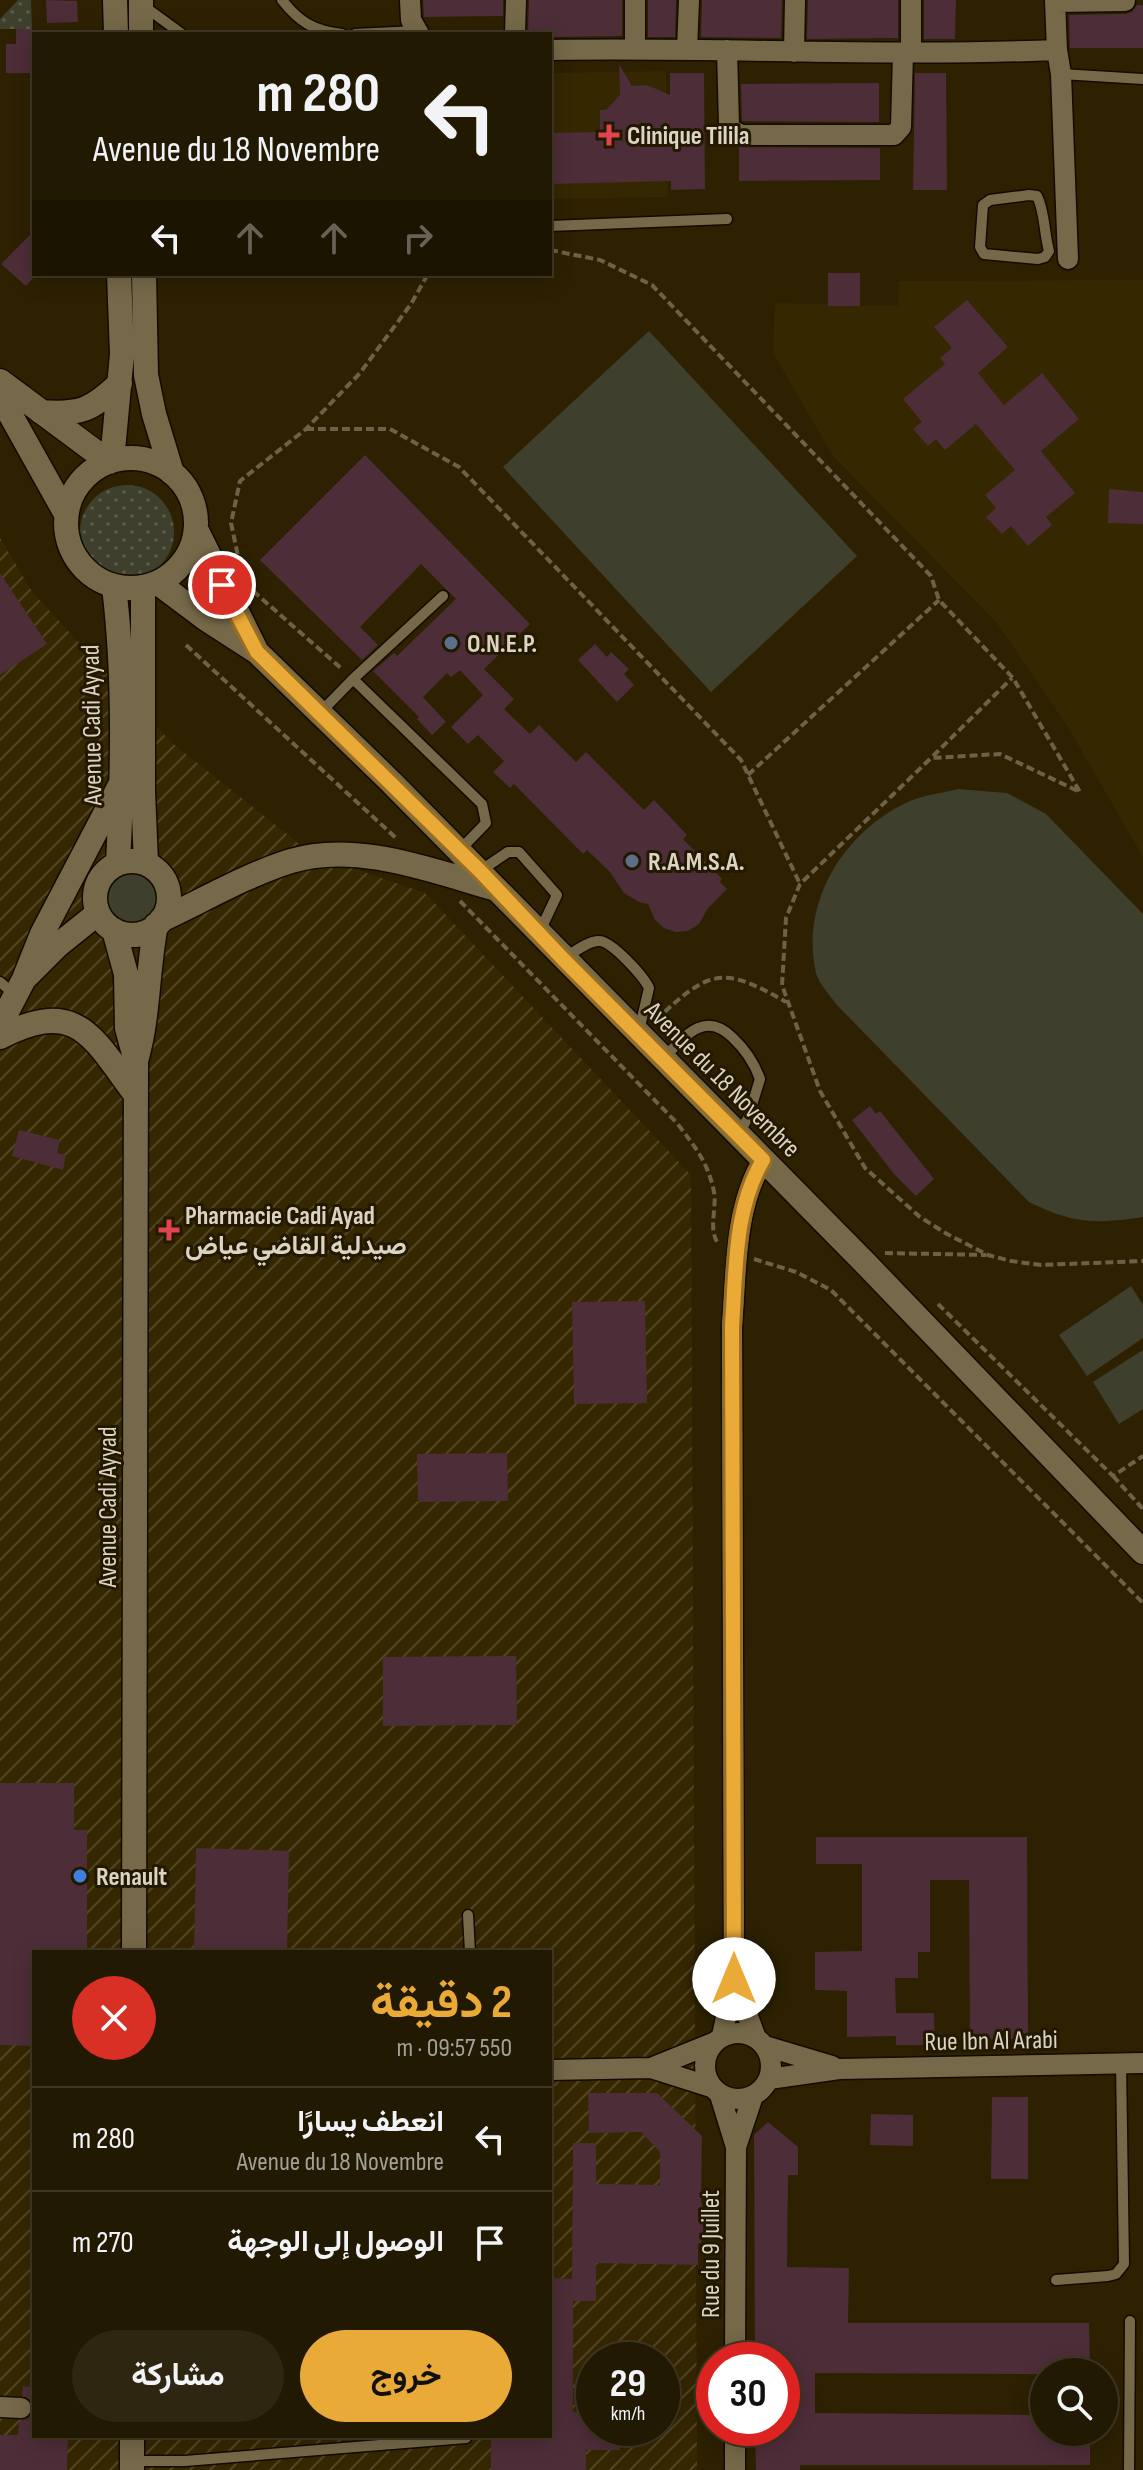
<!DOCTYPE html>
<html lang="ar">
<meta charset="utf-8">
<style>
body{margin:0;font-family:"Sofia Sans Condensed",Vazirmatn,sans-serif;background:#2e2611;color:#f1f3f6;direction:rtl;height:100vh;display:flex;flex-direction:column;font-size:30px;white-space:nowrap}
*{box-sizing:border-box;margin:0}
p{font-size:26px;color:#a2a099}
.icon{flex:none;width:44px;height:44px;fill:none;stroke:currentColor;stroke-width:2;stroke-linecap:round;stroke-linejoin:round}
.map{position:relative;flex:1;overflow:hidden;direction:ltr}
.details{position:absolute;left:32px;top:1950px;width:520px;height:488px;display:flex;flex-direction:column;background:#221902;border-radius:0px;box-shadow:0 4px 20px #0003,0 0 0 2px #3f3824;direction:rtl}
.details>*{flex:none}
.banner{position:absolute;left:32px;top:32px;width:520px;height:244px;border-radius:0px;box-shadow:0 4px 20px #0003,0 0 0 2px #3f3824;direction:rtl;background:#221902;color:#f1f3f6;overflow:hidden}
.buttons{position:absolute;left:1030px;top:2358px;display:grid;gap:16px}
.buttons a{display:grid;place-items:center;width:88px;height:88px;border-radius:50%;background:#221902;box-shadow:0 4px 20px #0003,0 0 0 2px #3f3824;font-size:40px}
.speed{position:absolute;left:576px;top:2342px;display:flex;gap:16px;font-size:40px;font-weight:700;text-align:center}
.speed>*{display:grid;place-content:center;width:104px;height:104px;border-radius:50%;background:#221902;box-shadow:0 4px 20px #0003,0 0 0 2px #3f3824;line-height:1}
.speed small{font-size:20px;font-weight:400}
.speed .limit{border:12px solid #d22;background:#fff;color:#111}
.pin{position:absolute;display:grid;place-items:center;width:68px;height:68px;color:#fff;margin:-34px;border:4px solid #fff;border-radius:50%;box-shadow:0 2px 8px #0007}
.me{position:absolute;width:88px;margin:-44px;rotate:0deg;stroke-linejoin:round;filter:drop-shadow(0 0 6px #0008)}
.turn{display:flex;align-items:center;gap:28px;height:168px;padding:0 40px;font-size:36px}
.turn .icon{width:104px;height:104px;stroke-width:2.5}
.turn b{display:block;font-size:56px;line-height:68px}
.lanes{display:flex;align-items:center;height:76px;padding:0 40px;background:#0003;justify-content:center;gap:40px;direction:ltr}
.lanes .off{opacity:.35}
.round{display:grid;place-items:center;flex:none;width:84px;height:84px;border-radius:42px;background:#2e2611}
.headline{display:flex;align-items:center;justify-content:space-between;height:136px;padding:0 40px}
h1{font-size:48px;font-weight:700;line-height:60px;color:#eaaa38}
.cta{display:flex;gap:16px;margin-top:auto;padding:16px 40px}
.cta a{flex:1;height:92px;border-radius:48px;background:#eaaa38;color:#111;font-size:32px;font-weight:700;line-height:92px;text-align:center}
.cta a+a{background:#2e2611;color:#f1f3f6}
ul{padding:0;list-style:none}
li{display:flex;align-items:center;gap:24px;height:104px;padding:0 40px;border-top:2px solid #3f3824}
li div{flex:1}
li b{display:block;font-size:30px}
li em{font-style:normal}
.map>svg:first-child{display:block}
.built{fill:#352700}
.industrial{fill:url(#industrial-furrows);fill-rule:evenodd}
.grass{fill:url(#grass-dots)}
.green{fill:#3e402d}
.building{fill:#4d2d38}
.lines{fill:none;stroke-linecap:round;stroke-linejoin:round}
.lane-casing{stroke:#130b00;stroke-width:13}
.street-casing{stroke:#130b00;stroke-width:23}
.secondary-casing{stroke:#130b00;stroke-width:27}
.path{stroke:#6c6248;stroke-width:4;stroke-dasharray:8 4;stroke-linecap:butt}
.lane{stroke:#766949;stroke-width:10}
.street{stroke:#766949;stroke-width:20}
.secondary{stroke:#766949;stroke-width:24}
.route-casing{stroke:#986e24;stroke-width:20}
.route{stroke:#eaaa38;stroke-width:14}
.health-dot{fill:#e0444e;stroke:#231800;stroke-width:3}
.service-dot{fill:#5c6f8a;stroke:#231800;stroke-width:3}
.shop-dot{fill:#3f7fe0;stroke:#231800;stroke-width:3}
.labels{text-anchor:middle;stroke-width:6;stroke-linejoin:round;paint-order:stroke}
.poi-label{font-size:26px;font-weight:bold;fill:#dbd4c3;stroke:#231800;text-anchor:start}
.street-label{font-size:26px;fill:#dbd4c3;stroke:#231800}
</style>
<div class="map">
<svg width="1143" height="2470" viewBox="0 0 1143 2470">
<defs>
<pattern id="industrial-furrows" width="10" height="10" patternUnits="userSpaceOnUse" patternTransform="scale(2)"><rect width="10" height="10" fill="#352700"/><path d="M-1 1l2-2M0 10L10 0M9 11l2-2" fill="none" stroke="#524524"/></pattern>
<pattern id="grass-dots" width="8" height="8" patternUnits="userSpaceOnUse" patternTransform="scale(2)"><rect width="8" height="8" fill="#3e402d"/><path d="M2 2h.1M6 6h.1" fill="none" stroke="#595b4a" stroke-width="1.8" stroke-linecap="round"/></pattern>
</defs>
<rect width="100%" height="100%" fill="#2d2102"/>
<!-- built -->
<path class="built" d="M666 71 668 197 550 199V73Z
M1143 280V857L1066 724 996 622 833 456 773 353 775 303 898 306 899 281Z"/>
<!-- industrial -->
<path class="industrial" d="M0 538 33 593 171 742 312 854 425 893 691 1175 697 2470H0ZM34 1952H550V2436H34ZM594 2360H662V2428H594Z"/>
<!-- grass -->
<path class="grass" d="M18 0H31L32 29H0V19Z
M80 532a47 47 0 1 1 94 0a47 47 0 1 1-94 0Z"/>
<!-- green -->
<path class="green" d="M649 331 857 556 711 692 503 467Z
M958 789 1007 793 1046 814 1143 914V1217C1094 1224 1074 1224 1029 1202L836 1004C830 995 819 984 816 973 800 901 845 830 910 801 924 795 943 793 958 789Z
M102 898a31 31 0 1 1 62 0a31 31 0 1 1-62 0Z
M1131 1286 1143 1305V1338L1087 1376 1059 1335Z
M1143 1350V1409L1119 1424 1093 1382Z"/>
<!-- building -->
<path class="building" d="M46 0 77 1 78 22 47 23Z
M423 0H503V16L424 17Z
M529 0H622V36L550 37V34H528Z
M648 0H676L675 37H648Z
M702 0H782L781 38 701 37Z
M808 0H898V38L807 39Z
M924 0H956L955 39H924Z
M1137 5H1143V48H1070L1069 15 1125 14 1132 12Z
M16 29H32V73H6V44H16Z
M619 64 632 86 647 85 670 95V73H704L705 189 671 190V181L550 184V133L600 132V110H606L620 95Z
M915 73H946L947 190H913Z
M879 83V122L742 121 741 84Z
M739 147 880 148V180L739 181Z
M34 231V277L26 286 1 264Z
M828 273H860V306H828Z
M967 300 1008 347 978 373 1004 405 1042 373 1079 419 1041 451 1075 493 1046 517 1052 525 1028 546 1011 526 1002 534 986 517 996 508 985 495 1015 470 976 424 945 450 936 439 928 446 913 429 922 422 903 399 945 364 940 358 952 348 934 327Z
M365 455 530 624 484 669 514 699 504 709 530 734 539 725 576 762 586 752 644 810 654 800 687 835 683 839 722 879 720 882 727 889 708 908 699 924 688 931 676 932 664 928 655 920 648 904 639 902 624 893 610 872 587 850 583 854 514 784 510 788 493 772 504 761 478 735 468 744 451 727 483 695 460 670 451 677 447 673 423 697 446 722 432 735 417 719 419 717 373 671 394 653 397 656 456 599 421 564 360 627 378 645 362 660 260 560Z
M1109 489 1143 492V524L1108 523Z
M0 573 47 644 0 675Z
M595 644 607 657 611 652 629 669 624 674 634 685 617 702 578 660Z
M870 1106 876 1114 880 1111 934 1179 916 1196 894 1174 852 1120Z
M19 1130 60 1140 57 1153 66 1155 63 1170 12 1156Z
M645 1301 647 1403 574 1404 572 1302Z
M507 1453 508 1501 418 1502 417 1454Z
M516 1656 517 1725 383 1726V1657Z
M0 1783H74V1830H87V1952H34V2046L0 2045Z
M816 1837H1027L1028 2039H970L969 1880H930V1952H918V1978H895L896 2013H934L935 2045H896V2036L847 2037V1991L815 1990V1952L862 1951V1864H816Z
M196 1848 289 1851 287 1952H194Z
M588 2093H657L702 2136 701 2200 705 2221 701 2243H698V2265L596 2263V2301H573V2412H594V2428H620V2450H586V2470H491V2436H550V2278L572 2279 573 2143H596V2184L660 2185V2152L641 2132 589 2133Z
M992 2097H1028V2179H991Z
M871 2114 913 2115V2146L870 2145Z
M768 2122 798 2147V2175H788L787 2267 849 2268 848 2323H1089L1090 2372H1044V2374L815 2373V2413L1044 2415V2432H1090V2465H800V2470H756L755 2428H782V2360H755L754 2135Z
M23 2386 34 2387V2436H68L67 2470H0V2435H18L19 2421 28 2419 34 2409 32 2401 22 2395Z"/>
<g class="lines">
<!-- lane casing -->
<g class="lane-casing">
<path id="lane" d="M282 0C299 22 314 31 342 34
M145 7 182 34
M355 34 416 31
M1061 74 1143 79
M1029 195 1037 196C1045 212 1044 233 1049 251L1045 257 1038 259 984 254 980 247 983 205 990 200Z
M550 226 727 219
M353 679 482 804 486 823 459 851
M320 713 353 679 443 596
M480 871 508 852H519L557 895 540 931
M565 958C574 952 588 941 599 941 612 941 644 977 649 988L639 1031
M0 982 14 994
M664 1058C684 1037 704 1010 732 1037 746 1050 754 1062 760 1079L748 1118 739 1133
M468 1915 470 1952
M1056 2280 1108 2276 1116 2274 1124 2264 1121 2063
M132 2461H185L466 2438
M1129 2470 1130 2321"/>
</g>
<!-- street casing -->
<g class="street-casing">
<path id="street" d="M410 0 411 20 419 34
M911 0V53
M1056 2 1125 1
M515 34 516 0
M635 48V0
M550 50C719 47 888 57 1057 50L1055 0
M687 50 689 0
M727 50 729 125 731 130 742 135H894L901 127 903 53
M1057 50 1061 74 1068 259
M794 52 795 0
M734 1979 756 2038
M705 2066a33 33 0 1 1 66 0a33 33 0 1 1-66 0Z
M722 2036 734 1979 732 1326C737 1270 734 1209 763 1160
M765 2046 832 2066
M651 2068 713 2043
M550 2070 651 2068 711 2087
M769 2079 839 2069 1143 2063
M720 2095 736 2147 735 2360
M736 2147 753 2096
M0 2407 21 2408
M735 2470V2428"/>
</g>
<!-- secondary casing -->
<g class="secondary-casing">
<path id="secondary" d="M115 0 116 34
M141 34V0
M144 274 146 375 154 414 172 473
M0 381 109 462
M0 396 66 514
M41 412C80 415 92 410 120 383
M66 523a65 65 0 1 1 130 0a65 65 0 1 1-130 0Z
M112 461 122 354 119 274
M196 529 256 650
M158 583 206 619 257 652 392 783 868 1266 1143 1552
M114 587C125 677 123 771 118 862
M143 588V792L146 863
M95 898a37 37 0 1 1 74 0a37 37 0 1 1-74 0Z
M161 920C204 900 246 875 291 861 356 841 433 871 496 889
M114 930 126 974 127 1028 136 1061
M24 979 42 934 119 787
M0 1025 24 979 57 946 98 913
M0 1037C78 997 92 1037 136 1095
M134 1952 136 1061C149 1016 147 971 156 925
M132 2470V2436"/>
</g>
<!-- path -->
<path class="path" d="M550 250 600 260 652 285 931 576 939 600 1013 678 1080 792 1000 754 931 758 800 884 786 918 782 985 820 1091 865 1168 920 1217 947 1234 988 1255 1011 1261 1041 1265 1143 1261
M306 429H390L459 467 741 760 800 884
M240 566 231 523 240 481 306 429 360 373 411 304 428 274
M253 591 342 669
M186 645 396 838
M933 756 1012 678
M748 775 939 600
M460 901 677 1123C695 1147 708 1162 714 1192 717 1208 708 1230 718 1243
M656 1020C709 970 722 965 786 1002
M885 1253 986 1255
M754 1259 796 1272 831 1290 1143 1603
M938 1304 1113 1476 1143 1456
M1113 1476 1143 1509"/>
<!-- lane -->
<use href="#lane" class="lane"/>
<!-- street -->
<use href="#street" class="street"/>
<!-- secondary -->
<use href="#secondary" class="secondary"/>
</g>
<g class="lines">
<!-- route casing -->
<g class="route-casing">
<path id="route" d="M222 585 257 652 480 871 563 959 763 1160C734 1209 736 1270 732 1326L734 1979"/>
</g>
<!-- route -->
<use href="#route" class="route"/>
</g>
<!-- markers -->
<g class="health-dot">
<path d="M605 123h8v8h8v8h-8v8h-8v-8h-8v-8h8z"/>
<path d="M165 1218h8v8h8v8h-8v8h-8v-8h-8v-8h8z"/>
</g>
<g class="service-dot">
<circle cx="451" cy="643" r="8"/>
<circle cx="632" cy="861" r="8"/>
</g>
<circle class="shop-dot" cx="80" cy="1876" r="8"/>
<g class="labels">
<!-- poi labels -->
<g class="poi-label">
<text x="627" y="144">Clinique Tilila</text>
<text x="467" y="652">O.N.E.P.</text>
<text x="648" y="870">R.A.M.S.A.</text>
<text x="185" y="1224">Pharmacie Cadi Ayad<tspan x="185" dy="30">صيدلية القاضي عياض</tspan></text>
<text x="96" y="1885">Renault</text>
</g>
<!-- street labels -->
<g class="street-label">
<text transform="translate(91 725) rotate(-91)" y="9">Avenue Cadi Ayyad</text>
<text transform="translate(723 1079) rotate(45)" y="9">Avenue du 18 Novembre</text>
<text transform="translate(107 1507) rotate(-90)" y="9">Avenue Cadi Ayyad</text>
<text transform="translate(991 2040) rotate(-1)" y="9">Rue Ibn Al Arabi</text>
<text transform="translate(710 2254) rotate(-90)" y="9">Rue du 9 Juillet</text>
</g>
</g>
</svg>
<div class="buttons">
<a><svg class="icon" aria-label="search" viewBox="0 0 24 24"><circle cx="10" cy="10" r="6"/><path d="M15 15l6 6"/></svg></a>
</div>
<div class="speed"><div>29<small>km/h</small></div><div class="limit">30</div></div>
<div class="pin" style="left:222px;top:585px;background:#d93025"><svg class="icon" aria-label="arrive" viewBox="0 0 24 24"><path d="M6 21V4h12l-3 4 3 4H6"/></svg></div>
<svg class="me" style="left:734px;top:1979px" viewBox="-20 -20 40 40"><circle r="19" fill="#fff"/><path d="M0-13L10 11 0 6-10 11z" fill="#eaaa38"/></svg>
<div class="banner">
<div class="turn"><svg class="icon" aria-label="left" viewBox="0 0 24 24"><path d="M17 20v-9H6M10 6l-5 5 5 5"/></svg><div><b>280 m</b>Avenue du 18 Novembre</div></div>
<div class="lanes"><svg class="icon" aria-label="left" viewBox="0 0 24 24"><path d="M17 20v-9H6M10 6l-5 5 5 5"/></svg><svg class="icon off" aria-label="ahead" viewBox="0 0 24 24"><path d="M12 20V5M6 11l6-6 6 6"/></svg><svg class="icon off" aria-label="ahead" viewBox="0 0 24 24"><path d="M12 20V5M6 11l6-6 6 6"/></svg><svg class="icon off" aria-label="right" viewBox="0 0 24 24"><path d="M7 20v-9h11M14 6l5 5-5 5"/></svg></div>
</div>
<section class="details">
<div class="headline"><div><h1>2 دقيقة</h1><p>550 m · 09:57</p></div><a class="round" style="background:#d93025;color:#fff"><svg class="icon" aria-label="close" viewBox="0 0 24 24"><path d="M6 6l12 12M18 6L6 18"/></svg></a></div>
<ul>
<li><svg class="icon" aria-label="left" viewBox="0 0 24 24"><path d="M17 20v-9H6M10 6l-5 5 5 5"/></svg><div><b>انعطف يسارًا</b><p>Avenue du 18 Novembre</p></div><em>280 m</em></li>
<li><svg class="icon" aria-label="arrive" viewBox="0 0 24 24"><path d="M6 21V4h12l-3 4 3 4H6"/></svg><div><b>الوصول إلى الوجهة</b></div><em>270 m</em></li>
</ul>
<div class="cta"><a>خروج</a><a>مشاركة</a></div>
</section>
</div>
